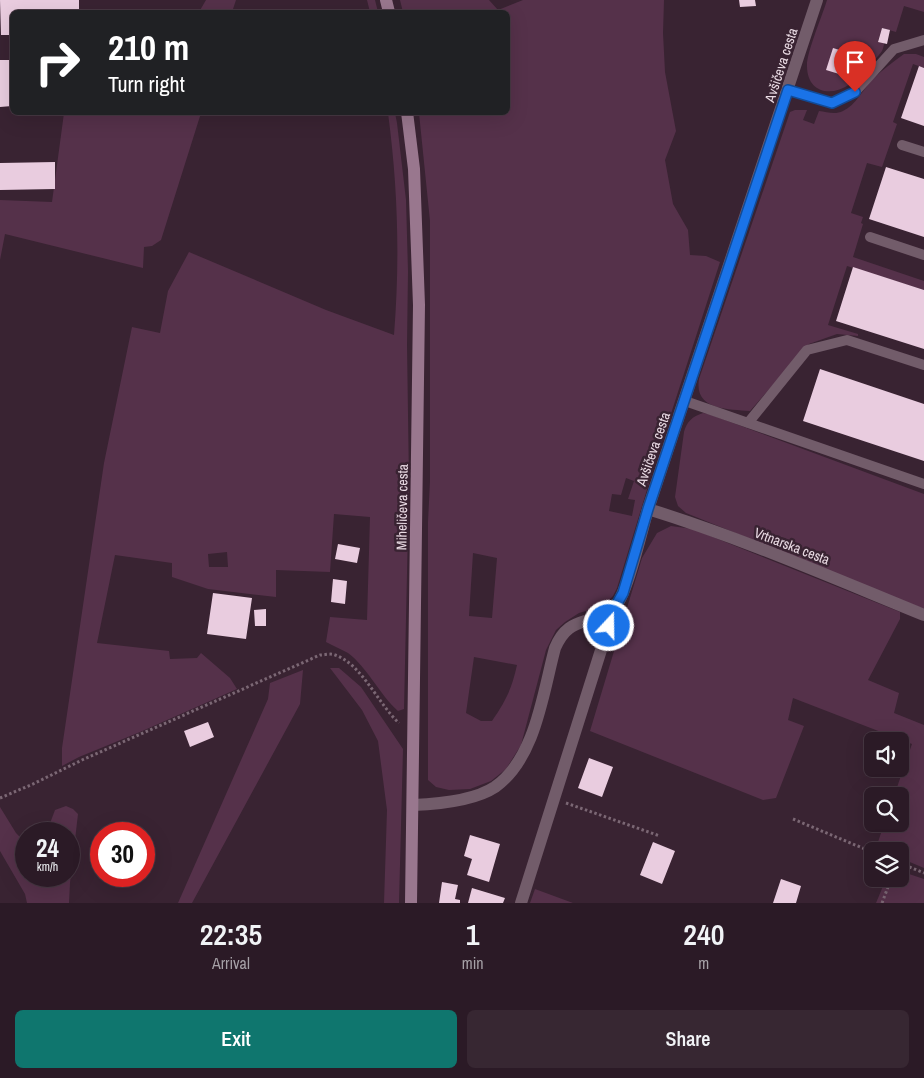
<!DOCTYPE html>
<meta charset="utf-8">
<style>
body{margin:0;font-family:"Archivo Narrow",sans-serif;background:#372732;color:#f1f3f6;height:100vh;display:flex;flex-direction:column;font-size:19px;white-space:nowrap}
*{box-sizing:border-box;margin:0}
p{font-size:16px;color:#a6a1a7}
.icon{flex:none;width:28px;height:28px;fill:none;stroke:currentColor;stroke-width:2;stroke-linecap:round;stroke-linejoin:round}
.map{position:relative;height:903px;overflow:hidden}
.drawer{display:flex;flex-direction:column;background:#2b1a26;flex:1}
.drawer>*{flex:none}
.guide{position:absolute;left:10px;top:10px;width:500px;height:105px;border-radius:8px;box-shadow:0 5px 20px #0002,0 0 0 1px #473843;background:#202124;color:#fff;overflow:hidden}
.buttons{position:absolute;left:864px;top:732px;display:grid;gap:10px}
.buttons a{display:grid;place-items:center;width:45px;height:45px;border-radius:8px;background:#2b1a26;box-shadow:0 5px 20px #0002,0 0 0 1px #473843;font-size:25px}
.speed{position:absolute;left:15px;top:822px;display:flex;gap:10px;font-size:25px;font-weight:700;text-align:center}
.speed>*{display:grid;place-content:center;width:65px;height:65px;border-radius:50%;background:#2b1a26;box-shadow:0 5px 20px #0002,0 0 0 1px #473843;line-height:1}
.speed small{font-size:12px;font-weight:400}
.speed .limit{border:8px solid #d22;background:#fff;color:#111}
.pin{position:absolute;display:grid;place-items:center;width:42px;height:42px;color:#fff;margin:-51px -21px;border-radius:50% 50% 50% 0;rotate:-45deg;box-shadow:0 0 5px #0007}
.pin .icon{rotate:45deg}
.me{position:absolute;width:55px;margin:-28px;rotate:21deg;stroke-linejoin:round;filter:drop-shadow(0 0 4px #0008)}
.turn{display:flex;align-items:center;gap:18px;height:105px;padding:0 15px;font-size:22px}
.turn .icon{width:65px;height:65px;stroke-width:2.5}
.turn b{display:block;font-size:35px;line-height:42px}
.eta{display:flex;justify-content:space-evenly;align-items:center;height:85px;text-align:center}
.eta b{font-size:30px;font-weight:600;line-height:35px}
.button{display:flex;gap:10px;margin-top:auto;padding:10px 15px}
.button a{flex:1;height:58px;border-radius:8px;background:#0f766e;color:#fff;font-size:20px;font-weight:600;line-height:58px;text-align:center}
.button a+a{background:#372732;color:#f1f3f6}
.map>svg:first-child{display:block}
.green{fill:#55314a;fill-rule:evenodd}
.building{fill:#e9ccdf}
.lines{fill:none;stroke-linecap:round;stroke-linejoin:round}
.path{stroke:#7b6774;stroke-width:3;stroke-dasharray:2.5 2.5;stroke-linecap:butt}
.lane{stroke:#725c6a;stroke-width:10}
.street{stroke:#725c6a;stroke-width:12}
.secondary{stroke:#99778e;stroke-width:12}
.route-casing{stroke:#114b97;stroke-width:12}
.route{stroke:#1a73e8;stroke-width:9}
.labels{text-anchor:middle;stroke-width:5;stroke-linejoin:round;paint-order:stroke}
.street-label{font-size:14px;fill:#eadbe4;stroke:#392332}
</style>
<div class="map">
<svg width="924" height="903" viewBox="0 0 924 903">
<rect width="100%" height="100%" fill="#392332"/>
<!-- green -->
<path class="green" d="M206 0H236L232 12H199Z
M367 0H375L378 12H370Z
M400 0H489L498 10 523 0H664L663 33 665 72 676 131 665 160 673 204 688 230 690 255 706 256 720 262 656 460 617 588 613 596 603 606 579 613 565 622 556 630 546 650 521 745 506 769 491 781 470 789 449 790 436 787 428 780V522L430 481V221L419 113 508 112V12H403ZM626 478 634 481 628 499 635 500 632 516 609 511 612 494 621 495ZM473 553 497 558 492 618 469 616ZM474 657 517 665C512 688 506 701 492 721H481L466 713Z
M827 0H924V12L904 6 896 32 882 28 878 41 884 43C884 46 883 48 882 51 878 57 856 80 850 84 830 98 807 92 807 66 806 54 823 14 827 0Z
M904 54H916L924 57V68L913 64 893 122 897 124 882 167 867 163 851 213 863 217 861 223 863 224 853 257 924 281V290L847 266 828 325 858 334V336L837 334 809 344 750 411C727 409 694 410 699 379L790 112 795 110H807L803 120 814 124 819 111C827 112 835 115 843 111 856 105 863 89 873 79 882 70 893 62 904 54Z
M64 113H201L161 240 152 246 144 247 143 268 5 234 0 260V200L52 202Z
M388 113H395L397 123 406 200 408 271 407 345 409 483 404 709 398 711C380 695 367 667 348 653 341 649 333 646 326 642L330 617 367 620 370 517 334 514 330 572 276 570V597L208 589 172 577V563L115 555 97 643 169 651 170 659 197 658 201 653 230 678 237 689 140 732 79 757 62 766V748L104 463 132 327 160 333 168 291 189 252 326 310 394 335C400 260 398 188 388 113ZM227 552 228 567H209L208 554Z
M703 413 709 414 924 494V609L686 513 678 506 675 497 684 432C687 421 692 417 703 413Z
M671 526 693 529 900 612V619L868 680 899 693 894 713 924 725V868L905 860 900 856V851L876 848 884 824H900V796H894L912 744 793 698 788 720 804 726 776 798 763 800 590 731 642 558 657 533Z
M330 668H339L361 687 403 749 399 903H384L387 810 378 741 362 710Z
M303 670 300 704 192 903H178L268 699 270 683Z
M66 806 73 809 78 814 70 883 69 903H27L25 894 0 851V807L16 833 26 843V876H69V834H46L55 810Z
M900 871 924 879V903H876L886 879H900Z
M535 889 573 903H530Z"/>
<!-- building -->
<path class="building" d="M0 0H79V12H12V35H1Z
M739 0H755L756 6 740 7Z
M882 28 890 30 887 44 878 42Z
M833 48 856 55 849 77 826 70Z
M0 60H12V106L0 107Z
M919 66 924 68V126L901 118Z
M55 162V189L0 190V163Z
M886 167 924 179V237L869 219Z
M853 267 924 290V349L836 321Z
M820 369 924 404V461L803 421Z
M338 544 360 548 357 563 335 559Z
M333 579 347 581 345 604 331 602Z
M213 593 252 598 246 639 207 634Z
M266 609V626H255L254 610Z
M208 722 214 737 190 747 184 731Z
M589 758 613 767 602 797 578 788Z
M470 835 500 844 489 882 467 875 472 859 464 856Z
M653 842 675 851 662 884 640 875Z
M781 879 801 886 796 903H773Z
M442 882 458 885 455 899 460 900V903H439Z
M472 888 505 898 503 903H468Z"/>
<g class="lines">
<!-- path -->
<path class="path" d="M0 798 33 784 82 760 320 655C325 655 331 653 335 655 362 664 378 704 399 723
M566 803 660 836
M793 819 872 852
M900 863 924 873
M882 903 891 879"/>
<!-- lane -->
<path class="lane" d="M788 90 832 103 855 92 894 49 924 40
M902 145 924 152
M870 237 924 255
M685 401 924 484
M748 423 807 350 847 340 924 365"/>
<!-- street -->
<path class="street" d="M648 509C742 538 833 578 924 615
M413 805C438 804 474 801 495 787 536 758 543 692 555 648 567 620 581 625 604 614 607 612 612 611 614 608 627 596 642 529 648 509L817 0
M521 903 614 609"/>
<!-- secondary -->
<path class="secondary" d="M386 0 389 12
M407 112 414 169 419 305 411 903"/>
</g>
<g class="lines">
<!-- route casing -->
<g class="route-casing">
<path id="route" d="M609 626 614 609 623 593 648 509 788 90 832 103 855 92"/>
</g>
<!-- route -->
<use href="#route" class="route"/>
</g>
<g class="labels">
<!-- street labels -->
<g class="street-label">
<text transform="translate(781 65) rotate(-72)" y="5">Avšičeva cesta</text>
<text transform="translate(653 449) rotate(-71)" y="5">Avšičeva cesta</text>
<text transform="translate(402 507) rotate(-89)" y="5">Miheličeva cesta</text>
<text transform="translate(792 546) rotate(21)" y="5">Vrtnarska cesta</text>
</g>
</g>
</svg>
<div class="buttons">
<a><svg class="icon" aria-label="sound" viewBox="0 0 24 24"><path d="M4 9h4l5-4v14l-5-4H4zM17 9q2 3 0 6"/></svg></a>
<a><svg class="icon" aria-label="search" viewBox="0 0 24 24"><circle cx="10" cy="10" r="6"/><path d="M15 15l6 6"/></svg></a>
<a><svg class="icon" aria-label="layers" viewBox="0 0 24 24"><path d="M12 4l9 5-9 5-9-5zM3 14l9 5 9-5"/></svg></a>
</div>
<div class="speed"><div>24<small>km/h</small></div><div class="limit">30</div></div>
<div class="pin" style="left:855px;top:92px;background:#d93025"><svg class="icon" aria-label="arrive" viewBox="0 0 24 24"><path d="M6 21V4h12l-3 4 3 4H6"/></svg></div>
<svg class="me" style="left:609px;top:626px" viewBox="-20 -20 40 40"><circle r="17" fill="#1a73e8" stroke="#fff" stroke-width="3"/><path d="M0-11L8 9 0 5-8 9z" fill="#fff"/></svg>
<div class="guide">
<div class="turn"><svg class="icon" aria-label="right" viewBox="0 0 24 24"><path d="M7 20v-9h11M14 6l5 5-5 5"/></svg><div><b>210 m</b>Turn right</div></div>
</div>
</div>
<section class="drawer">
<div class="eta">
<div><b>22:35</b><p>Arrival</p></div>
<div><b>1</b><p>min</p></div>
<div><b>240</b><p>m</p></div>
</div>
<div class="button"><a>Exit</a><a>Share</a></div>
</section>
